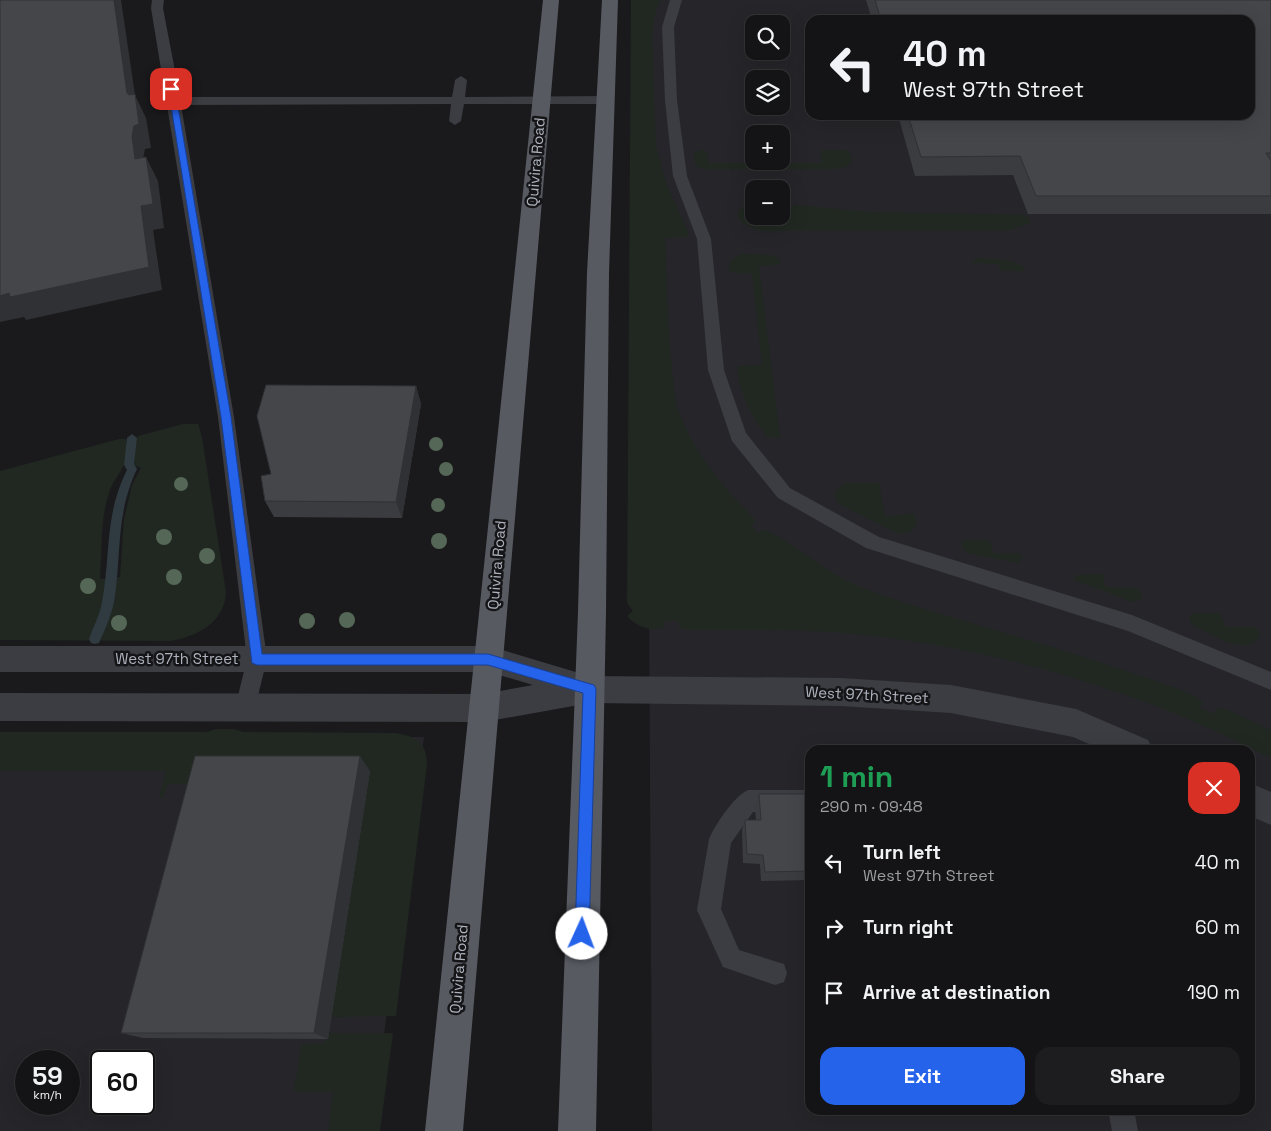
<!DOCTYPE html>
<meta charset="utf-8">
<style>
body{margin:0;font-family:"Space Grotesk",sans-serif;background:#1d1d1f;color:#f1f3f6;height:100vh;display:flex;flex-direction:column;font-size:19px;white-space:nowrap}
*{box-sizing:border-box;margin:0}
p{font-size:16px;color:#9d9ea1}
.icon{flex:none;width:28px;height:28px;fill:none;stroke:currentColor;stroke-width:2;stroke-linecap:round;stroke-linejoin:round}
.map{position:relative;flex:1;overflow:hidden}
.side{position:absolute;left:805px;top:745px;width:450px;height:370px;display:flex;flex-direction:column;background:#141416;border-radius:15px;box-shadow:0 5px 20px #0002,0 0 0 1px #333335}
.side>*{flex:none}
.top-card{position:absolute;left:805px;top:15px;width:450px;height:105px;border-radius:15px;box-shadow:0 5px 20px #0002,0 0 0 1px #333335;background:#141416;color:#f1f3f6;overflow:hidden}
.buttons{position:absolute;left:745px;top:15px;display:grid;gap:10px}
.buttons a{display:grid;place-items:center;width:45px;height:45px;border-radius:10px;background:#141416;box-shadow:0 5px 20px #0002,0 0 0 1px #333335;font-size:25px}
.speed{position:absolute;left:15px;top:1050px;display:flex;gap:10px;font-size:25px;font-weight:700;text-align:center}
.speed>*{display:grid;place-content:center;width:65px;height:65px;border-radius:50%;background:#141416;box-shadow:0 5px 20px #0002,0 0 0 1px #333335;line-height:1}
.speed small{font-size:12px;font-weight:400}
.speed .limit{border:2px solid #111;border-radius:8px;background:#fff;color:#111}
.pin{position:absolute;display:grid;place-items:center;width:42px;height:42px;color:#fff;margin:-21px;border-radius:10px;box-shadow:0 2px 8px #0006}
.me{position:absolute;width:55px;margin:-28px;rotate:2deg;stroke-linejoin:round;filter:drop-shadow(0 0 4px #0008)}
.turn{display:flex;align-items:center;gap:18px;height:105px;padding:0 15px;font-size:22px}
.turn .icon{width:65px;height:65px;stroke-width:2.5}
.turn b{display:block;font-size:35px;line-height:42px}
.round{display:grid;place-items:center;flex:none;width:52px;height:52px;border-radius:15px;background:#1d1d1f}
.overview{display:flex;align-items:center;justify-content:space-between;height:85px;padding:0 15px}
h1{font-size:30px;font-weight:600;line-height:38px;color:#1e9e55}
.primary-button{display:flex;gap:10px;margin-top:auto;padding:10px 15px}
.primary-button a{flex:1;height:58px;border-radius:15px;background:#2563eb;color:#fff;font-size:20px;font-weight:600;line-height:58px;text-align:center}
.primary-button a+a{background:#1d1d1f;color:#f1f3f6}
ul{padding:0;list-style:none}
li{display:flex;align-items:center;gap:15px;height:65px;padding:0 15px}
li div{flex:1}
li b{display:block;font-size:19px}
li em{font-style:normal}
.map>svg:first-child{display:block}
.built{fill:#26262a;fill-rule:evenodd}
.green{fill:#202821}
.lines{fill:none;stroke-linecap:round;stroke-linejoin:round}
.stream{fill:#303a41;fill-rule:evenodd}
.lane{fill:#3b3d42;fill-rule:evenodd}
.street{fill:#3b3d42;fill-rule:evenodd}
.primary{fill:#575a61;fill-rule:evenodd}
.tree{fill:#556756}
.wall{fill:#3a3c40}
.shaded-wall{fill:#303134}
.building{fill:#44464a;stroke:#303134}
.route{fill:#2563eb;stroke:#184099}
.labels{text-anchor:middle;stroke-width:5;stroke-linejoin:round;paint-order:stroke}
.street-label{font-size:15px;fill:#adb2bc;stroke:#151518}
</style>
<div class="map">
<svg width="1271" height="1131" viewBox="0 0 1271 1131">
<rect width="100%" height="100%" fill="#1a1a1d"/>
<!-- built -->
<path class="built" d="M640 0H1271V1131H652L649 601ZM810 20H1250V115H810ZM754 24H781V51H754ZM754 79H781V106H754ZM754 134H781V161H754ZM754 189H781V216H754ZM810 750H1250V1110H810Z
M0 735 424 737 371 1131H0ZM26 1061H69V1104H26ZM101 1061H144V1104H101Z"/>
<!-- green -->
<path class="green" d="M631 0H660L655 14 652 33 656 146 666 183 689 234 686 237 665 238C667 281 667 324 672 367 673 382 674 398 679 412 694 453 722 486 753 517L755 523 751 526 758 534 764 529C797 546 824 571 858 586 903 604 949 616 995 630 1062 650 1128 670 1193 695L1202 701 1201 708 1214 714 1216 708 1228 710 1271 730V758C1238 742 1205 725 1171 712 1067 671 957 643 845 633 793 629 740 630 687 630L679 627 678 621H665L664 628C651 631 639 628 629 618L628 615 633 611 627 603Z
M704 150 707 152 708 163H822L820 152 823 150H846L850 153 852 161 848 166 837 169H703L696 166 693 155 699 151Z
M754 204V216H781V204H784L872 212 1027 215 1031 224 1024 225 1007 231H767C755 230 740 226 737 213L743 206Z
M742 254 772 255 779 259 780 263 777 265 759 266 780 438 767 437C751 417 740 394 737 368L739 366 762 365 752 273H733L728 269 731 260Z
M977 258C989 259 1020 259 1025 269L1023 271H1001L998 264 973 263 972 261Z
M183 424H198L202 437 226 592C225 622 198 636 171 641L0 640V471L119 439H126C133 463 115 474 109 493 100 520 102 552 100 579L120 577 124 519 132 485 141 468 134 465 136 442 138 436Z
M845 483H879L885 517 913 513 917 521C915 532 907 535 897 533L839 504 836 500 835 492Z
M965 540H990L993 553H1019L1023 558 1017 563 968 553 963 549 961 543Z
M1102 574 1106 587 1136 588 1141 593 1142 599 1133 602 1074 580 1075 576 1077 575Z
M1195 613H1220L1226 627H1253L1257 629 1260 635C1248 660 1210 633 1193 625L1189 620 1190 615Z
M216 729H234L243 732 396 733C417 737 426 741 427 764L396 1016 331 1017 205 784H168L163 798H159L166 771H0V732H207Z
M327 1033H393L380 1131H328L333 1092H296L294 1090 302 1044 325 1043Z"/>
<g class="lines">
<!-- stream -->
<path class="stream" d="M132 434 137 438 134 464 137 469C115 516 122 554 114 602 111 616 105 630 99 643L95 644 91 643 89 639C93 627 100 615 102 602 111 554 104 516 127 470L124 465 127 438Z"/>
<!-- lane -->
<path class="lane" d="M152 0H164L163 8 180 97H452L455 80 461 76 467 80 465 97 607 96 613 100 607 104H464L461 121 455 125 449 121 451 104 181 105 234 417 267 659 255 708 252 715 245 718 238 715 235 708 247 659 218 417 151 8Z
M670 0H682L674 27 677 100 687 176 711 239 724 370 746 433 790 488 879 537 1132 615 1271 672V690L1128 631 866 548 778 498 732 441 708 370 697 239 673 176 665 100 662 27Z
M748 790H810V812H753L731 843 721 909 739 950 784 964 787 973 784 982 775 985 723 967 697 910 709 839C715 825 734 796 748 790Z
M1108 1110H1134L1138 1131H1112Z"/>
<!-- street -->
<path class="street" d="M0 646H489L589 676 841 678 951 685 1076 709 1148 740 1153 750H1103L1073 737 951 713 841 706 590 703 484 722 0 721V693L484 694 533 685 489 672H0Z
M1250 783 1271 792V825L1250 816Z"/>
<!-- primary -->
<path class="primary" d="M543 0H559L463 1131H425Z
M602 0H618L609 273 606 612 596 1131H558L578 612 587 273Z"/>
</g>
<!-- trees -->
<g class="tree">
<circle cx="436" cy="444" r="7"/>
<circle cx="446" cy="469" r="7"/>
<circle cx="181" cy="484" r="7"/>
<circle cx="438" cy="505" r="7"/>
<circle cx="164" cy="537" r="8"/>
<circle cx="439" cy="541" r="8"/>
<circle cx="207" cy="556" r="8"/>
<circle cx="174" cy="577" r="8"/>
<circle cx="88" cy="586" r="8"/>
<circle cx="347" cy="620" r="8"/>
<circle cx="307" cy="621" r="8"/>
<circle cx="119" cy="623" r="8"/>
</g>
<!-- wall -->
<path class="wall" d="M866 0H1271V214H1028L1013 175 915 176 898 115H1250V20H872Z
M416 386 421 404 402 518 274 517 265 501Z
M370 771 328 1039 143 1038 121 1033Z
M759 794H810V880L761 881 760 864 743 863 742 830 745 820H756L755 805Z"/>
<!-- shaded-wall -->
<path class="shaded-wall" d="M114 0H121L135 95 146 118 151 148 145 149 143 159H135L132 136 127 93Z
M146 157 158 181 164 228 153 230 162 290 26 320 24 317 0 322V296L141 206Z
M416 386 421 404 402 518 396 502Z
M360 756 370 771 328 1039 314 1033Z"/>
<!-- building -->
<path class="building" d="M0 0H114L127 93 129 95 135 94 139 124 134 126 132 136 135 159 146 157 153 204 141 206 149 267 10 297 9 293 0 296Z
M875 0H1271V153H1266L1271 161V196H1036L1020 156 921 157 908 115H1250V20H881Z
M266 385 416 386 396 502 265 501 261 476 271 474 257 416Z
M195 756H360L314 1033H121Z
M759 794H810V871L765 872 763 855 747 854 745 820H761Z"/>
<!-- route -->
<path class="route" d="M168 87 175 89 231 417 262 654H488L594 685 596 689 589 934 587 939 582 941 577 939 575 934 583 693 488 665H257L252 663 221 417Z"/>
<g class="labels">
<!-- street labels -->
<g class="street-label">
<text transform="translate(536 162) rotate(-85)" y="5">Quivira Road</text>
<text transform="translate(497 565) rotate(-85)" y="5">Quivira Road</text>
<text x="177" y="664">West 97th Street</text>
<text transform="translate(867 695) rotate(3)" y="5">West 97th Street</text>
<text transform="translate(459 969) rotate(-85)" y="5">Quivira Road</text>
</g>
</g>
</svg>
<div class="buttons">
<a><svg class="icon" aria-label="search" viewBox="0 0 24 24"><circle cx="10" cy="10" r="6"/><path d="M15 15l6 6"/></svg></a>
<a><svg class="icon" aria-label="layers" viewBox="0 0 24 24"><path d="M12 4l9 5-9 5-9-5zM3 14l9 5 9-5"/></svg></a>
<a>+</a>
<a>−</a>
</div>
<div class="speed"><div>59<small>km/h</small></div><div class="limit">60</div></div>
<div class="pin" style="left:171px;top:89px;background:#d93025"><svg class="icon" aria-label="arrive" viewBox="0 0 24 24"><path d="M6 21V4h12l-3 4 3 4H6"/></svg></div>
<svg class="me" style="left:582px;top:934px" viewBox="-20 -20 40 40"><circle r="19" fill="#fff"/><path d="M0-13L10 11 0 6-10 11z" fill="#2563eb"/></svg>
<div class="top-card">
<div class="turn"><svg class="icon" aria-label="left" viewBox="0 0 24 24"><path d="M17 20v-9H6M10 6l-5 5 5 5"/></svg><div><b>40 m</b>West 97th Street</div></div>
</div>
<section class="side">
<div class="overview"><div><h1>1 min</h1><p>290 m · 09:48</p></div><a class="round" style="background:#d93025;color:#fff"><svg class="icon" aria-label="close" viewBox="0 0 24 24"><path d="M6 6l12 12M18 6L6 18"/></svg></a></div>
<ul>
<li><svg class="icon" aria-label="left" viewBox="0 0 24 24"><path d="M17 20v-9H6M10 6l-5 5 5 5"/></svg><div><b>Turn left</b><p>West 97th Street</p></div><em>40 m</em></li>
<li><svg class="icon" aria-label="right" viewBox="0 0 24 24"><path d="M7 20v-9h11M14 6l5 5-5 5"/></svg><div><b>Turn right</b></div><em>60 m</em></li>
<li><svg class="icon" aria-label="arrive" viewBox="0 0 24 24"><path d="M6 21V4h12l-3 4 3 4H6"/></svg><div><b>Arrive at destination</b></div><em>190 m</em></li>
</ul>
<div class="primary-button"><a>Exit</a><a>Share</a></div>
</section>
</div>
